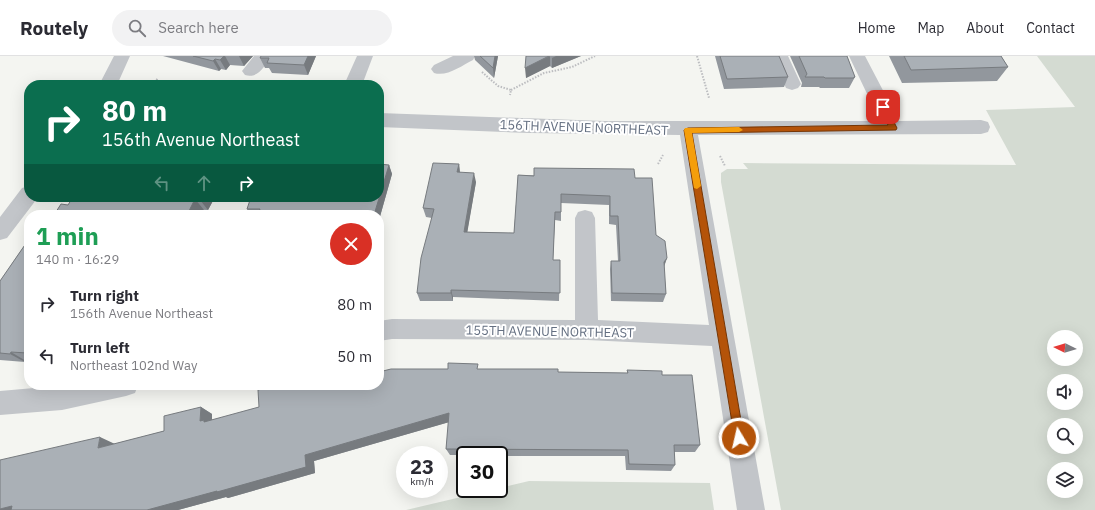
<!DOCTYPE html>
<meta charset="utf-8">
<style>
body{margin:0;font-family:"IBM Plex Sans",sans-serif;background:#f2f2f3;color:#2b2b33;height:100vh;display:flex;flex-direction:column;font-size:15px;white-space:nowrap}
*{box-sizing:border-box;margin:0}
p{font-size:13px;color:#7c7c81}
.icon{flex:none;width:22px;height:22px;fill:none;stroke:currentColor;stroke-width:2;stroke-linecap:round;stroke-linejoin:round}
.map{position:relative;flex:1;overflow:hidden}
.side{position:absolute;left:24px;top:154px;width:360px;height:180px;display:flex;flex-direction:column;background:#fff;border-radius:16px;box-shadow:0 4px 16px #0002}
.side>*{flex:none}
.banner{position:absolute;left:24px;top:24px;width:360px;height:122px;border-radius:16px;box-shadow:0 4px 16px #0002;background:#0b6e4f;color:#fff;overflow:hidden}
.needle{width:26px;rotate:275deg}
.buttons{position:absolute;left:1047px;top:274px;display:grid;gap:8px}
.buttons a{display:grid;place-items:center;width:36px;height:36px;border-radius:50%;background:#fff;box-shadow:0 4px 16px #0002;font-size:20px}
.speed{position:absolute;left:396px;top:390px;display:flex;gap:8px;font-size:20px;font-weight:700;text-align:center}
.speed>*{display:grid;place-content:center;width:52px;height:52px;border-radius:50%;background:#fff;box-shadow:0 4px 16px #0002;line-height:1}
.speed small{font-size:10px;font-weight:400}
.speed .limit{border:2px solid #111;border-radius:6px;background:#fff;color:#111}
.pin{position:absolute;display:grid;place-items:center;width:34px;height:34px;color:#fff;margin:-17px;border-radius:8px;box-shadow:0 2px 6px #0006}
.me{position:absolute;width:44px;margin:-22px;rotate:351deg;stroke-linejoin:round;filter:drop-shadow(0 0 3px #0008)}
.turn{display:flex;align-items:center;gap:14px;height:84px;padding:0 12px;font-size:18px}
.turn .icon{width:52px;height:52px;stroke-width:2.5}
.turn b{display:block;font-size:28px;line-height:34px}
.lanes{display:flex;align-items:center;height:38px;padding:0 12px;background:#0003;justify-content:center;gap:20px;direction:ltr}
.lanes .off{opacity:.35}
.round{display:grid;place-items:center;flex:none;width:42px;height:42px;border-radius:21px;background:#f2f2f3}
.headline{display:flex;align-items:center;justify-content:space-between;height:68px;padding:0 12px}
h1{font-size:24px;font-weight:700;line-height:30px;color:#1e9e55}
ul{padding:0;list-style:none}
li{display:flex;align-items:center;gap:12px;height:52px;padding:0 12px}
li div{flex:1}
li b{display:block;font-size:15px}
li em{font-style:normal}
header{display:flex;align-items:center;gap:24px;box-sizing:border-box;height:56px;padding:0 20px;background:#fff;border-bottom:1px solid #e1e1e2}
header strong{font-size:19px}
nav{display:flex;gap:22px;margin-inline-start:auto;font-size:14px}
.search{width:280px;height:36px;background:#f2f2f3;display:flex;align-items:center;gap:10px;box-sizing:border-box;padding:0 14px;border-radius:22px;color:#7c7c81;font-size:15px}
.map>svg:first-child{display:block}
.green{fill:#d4dbd2;fill-rule:evenodd}
.lines{fill:none;stroke-linecap:round;stroke-linejoin:round}
.path{stroke:#bcbdc0;stroke-width:2;stroke-dasharray:1.5 1.5;stroke-linecap:butt}
.minor{fill:#c2c5c9;fill-rule:evenodd}
.wall{fill:#92979d}
.shaded-wall{fill:#777b7f}
.building{fill:#aab0b6;stroke:#777b7f}
.route{fill:#b45309;stroke:#753606}
.slow{fill:#f59e0b}
.labels{text-anchor:middle;stroke-width:4;stroke-linejoin:round;paint-order:stroke}
.street-label{font-size:13px;fill:#646f81;stroke:#fff}
</style>
<header>
<strong>Routely</strong>
<div class="search"><svg class="icon" aria-label="search" viewBox="0 0 24 24"><circle cx="10" cy="10" r="6"/><path d="M15 15l6 6"/></svg>Search here</div>
<nav><a>Home</a><a>Map</a><a>About</a><a>Contact</a></nav>
</header>
<div class="map">
<svg width="1095" height="454" viewBox="0 0 1095 454">
<rect width="100%" height="100%" fill="#f4f5f1"/>
<!-- green -->
<path class="green" d="M1037 0H1095V454H781L721 126V117L727 113H748L743 107 1016 109 986 54 1075 51ZM1054 281H1076V303H1054ZM1054 325H1076V347H1054ZM1054 369H1076V391H1054ZM1054 413H1076V435H1054Z
M529 425 710 427 714 454H406Z"/>
<g class="lines">
<!-- path -->
<path class="path" d="M697 0 709 42
M482 16 498 30 511 34 510 39
M153 29 158 22
M511 34 544 17 572 11 595 0
M720 100 725 110
M658 108 663 99"/>
<!-- minor -->
<path class="minor" d="M114 0H130L117 29H99Z
M254 0H271C265 10 258 23 245 19L242 15Z
M357 0H373L362 29H344Z
M453 0H475L473 4C461 10 447 21 434 17L431 13 434 9Z
M772 0H788L801 28 798 32 792 34 786 32Z
M849 0H865L899 65 981 64 988 66 990 71 988 76 981 78 698 79 765 454H737L712 290 587 284 392 283 379 285V265L392 263 575 264V162L578 156 585 154 592 156 595 162 598 264 709 269 680 79 530 77 379 71V57L605 65H880Z
M29 130V141H37L36 144 7 182 0 184V161L22 132Z
M68 329H138L135 337 126 340 62 354 0 359V335Z"/>
</g>
<!-- wall -->
<path class="wall" d="M163 0H253L244 10 230 9 226 14 221 13 219 15Z
M261 0H316L308 19 272 17 269 12H265L260 2Z
M474 0H498L494 22 475 4Z
M526 0H581L552 12 550 10 526 22Z
M715 0H779L788 21 784 31 724 33Z
M790 0H847L855 21 849 32H820L819 31H801L802 27Z
M889 0H1001L1008 11 997 25 902 27Z
M459 108 460 116 476 126 467 176 514 177 518 119 635 122 656 179 667 202 664 211 666 238 663 246 611 245 610 213 611 205H618L616 169 609 168V149L561 147V165L555 164 553 204H560L559 245 453 241V245H420L417 237 432 162 426 161 423 152Z
M389 109 392 118 379 164V159H251L247 153Z
M215 141 208 154 68 149Z
M29 183V305H26L25 306 0 304V225Z
M448 313H479L558 316 627 317V314L662 319 700 389 695 396H674L675 409 671 415 626 414 625 400H499V399H450L446 393 449 366 314 405 315 417 228 442 226 441 178 454H0L114 388 164 375 201 351 212 358V364Z"/>
<!-- shaded-wall -->
<path class="shaded-wall" d="M224 0H225L230 9 226 14 220 4Z
M239 0H253L244 10Z
M308 0H316L308 19 304 9Z
M495 0H498L494 22 493 12Z
M550 0V10L526 22 525 12Z
M556 0H581L552 12V2Z
M215 3 221 13 219 15 213 5Z
M459 108 460 118 457 116Z
M389 109 392 118 379 164V159H374Z
M474 117 476 126 466 184 464 176Z
M201 141H215L208 154 200 144Z
M195 143 204 154 202 159H187Z
M667 202 664 210 661 215 664 206Z
M451 234 453 241V245L451 237Z
M11 296 26 305 25 306 10 298Z
M201 351 212 358V369L200 365Z
M449 357 453 365 314 405 315 417 228 442 226 441 178 454H147L305 399Z
M100 381 115 388 98 392Z
M12 450 29 454H0V453Z"/>
<!-- building -->
<path class="building" d="M193 0H224L220 4 215 3 213 5Z
M261 0H308L304 9 267 7 269 2H260Z
M480 0H495L493 12Z
M526 0H549L525 12Z
M720 0H779L788 21 727 23Z
M799 0H847L855 21H854V22H825L824 21H805L807 18Z
M904 0H1001L1008 11 911 14Z
M433 107 459 108 457 116 474 117 464 176 514 177 518 119 534 120V112L634 113 635 122H652L656 179 665 185 667 202 664 206 666 238 612 237 611 205H620L618 160H610V140L561 138V156H555L553 204H560V237L451 234V237H417L421 202 434 153 423 152Z
M379 108 389 109 374 159H258L260 153H247L251 141H379Z
M73 141H201L200 144 195 143 187 159H54L61 148 68 149Z
M29 183V293L27 297 11 296 10 298 0 297V225Z
M448 307 478 308 477 313H558V316L628 317 627 314 662 315V319H692L700 389H674L675 409 629 408 628 394 446 393 449 357 305 399 306 411 217 436V435L147 454H11L12 450 0 453V404L100 381 98 392 164 375V360L201 351 200 365 204 364V366L259 351 258 334 277 329H379V316L391 313H448Z"/>
<!-- route -->
<path class="route" d="M883 48 885 49 897 72 896 74 692 77 744 382 742 385 739 387 735 385 684 74 688 72 888 69 879 51Z"/>
<!-- slow -->
<path class="slow" d="M739 71 743 74 739 76 692 77 701 130 697 133 694 132 684 74 685 72Z"/>
<g class="labels">
<!-- street labels -->
<g class="street-label">
<text transform="translate(584 71) rotate(2)" y="5">156TH AVENUE NORTHEAST</text>
<text transform="translate(550 275) rotate(1)" y="5">155TH AVENUE NORTHEAST</text>
</g>
</g>
</svg>
<div class="buttons">
<a><svg class="needle" viewBox="-14 -14 28 28"><path d="M0-13l5 13h-10z" fill="#e53935"/><path d="M0 13l5-13h-10z" fill="#7c7c81"/></svg></a>
<a><svg class="icon" aria-label="sound" viewBox="0 0 24 24"><path d="M4 9h4l5-4v14l-5-4H4zM17 9q2 3 0 6"/></svg></a>
<a><svg class="icon" aria-label="search" viewBox="0 0 24 24"><circle cx="10" cy="10" r="6"/><path d="M15 15l6 6"/></svg></a>
<a><svg class="icon" aria-label="layers" viewBox="0 0 24 24"><path d="M12 4l9 5-9 5-9-5zM3 14l9 5 9-5"/></svg></a>
</div>
<div class="speed"><div>23<small>km/h</small></div><div class="limit">30</div></div>
<div class="pin" style="left:883px;top:51px;background:#d93025"><svg class="icon" aria-label="arrive" viewBox="0 0 24 24"><path d="M6 21V4h12l-3 4 3 4H6"/></svg></div>
<svg class="me" style="left:739px;top:382px" viewBox="-20 -20 40 40"><circle r="17" fill="#b45309" stroke="#fff" stroke-width="3"/><path d="M0-11L8 9 0 5-8 9z" fill="#fff"/></svg>
<div class="banner">
<div class="turn"><svg class="icon" aria-label="right" viewBox="0 0 24 24"><path d="M7 20v-9h11M14 6l5 5-5 5"/></svg><div><b>80 m</b>156th Avenue Northeast</div></div>
<div class="lanes"><svg class="icon off" aria-label="left" viewBox="0 0 24 24"><path d="M17 20v-9H6M10 6l-5 5 5 5"/></svg><svg class="icon off" aria-label="ahead" viewBox="0 0 24 24"><path d="M12 20V5M6 11l6-6 6 6"/></svg><svg class="icon" aria-label="right" viewBox="0 0 24 24"><path d="M7 20v-9h11M14 6l5 5-5 5"/></svg></div>
</div>
<section class="side">
<div class="headline"><div><h1>1 min</h1><p>140 m · 16:29</p></div><a class="round" style="background:#d93025;color:#fff"><svg class="icon" aria-label="close" viewBox="0 0 24 24"><path d="M6 6l12 12M18 6L6 18"/></svg></a></div>
<ul>
<li><svg class="icon" aria-label="right" viewBox="0 0 24 24"><path d="M7 20v-9h11M14 6l5 5-5 5"/></svg><div><b>Turn right</b><p>156th Avenue Northeast</p></div><em>80 m</em></li>
<li><svg class="icon" aria-label="left" viewBox="0 0 24 24"><path d="M17 20v-9H6M10 6l-5 5 5 5"/></svg><div><b>Turn left</b><p>Northeast 102nd Way</p></div><em>50 m</em></li>
</ul>
</section>
</div>
